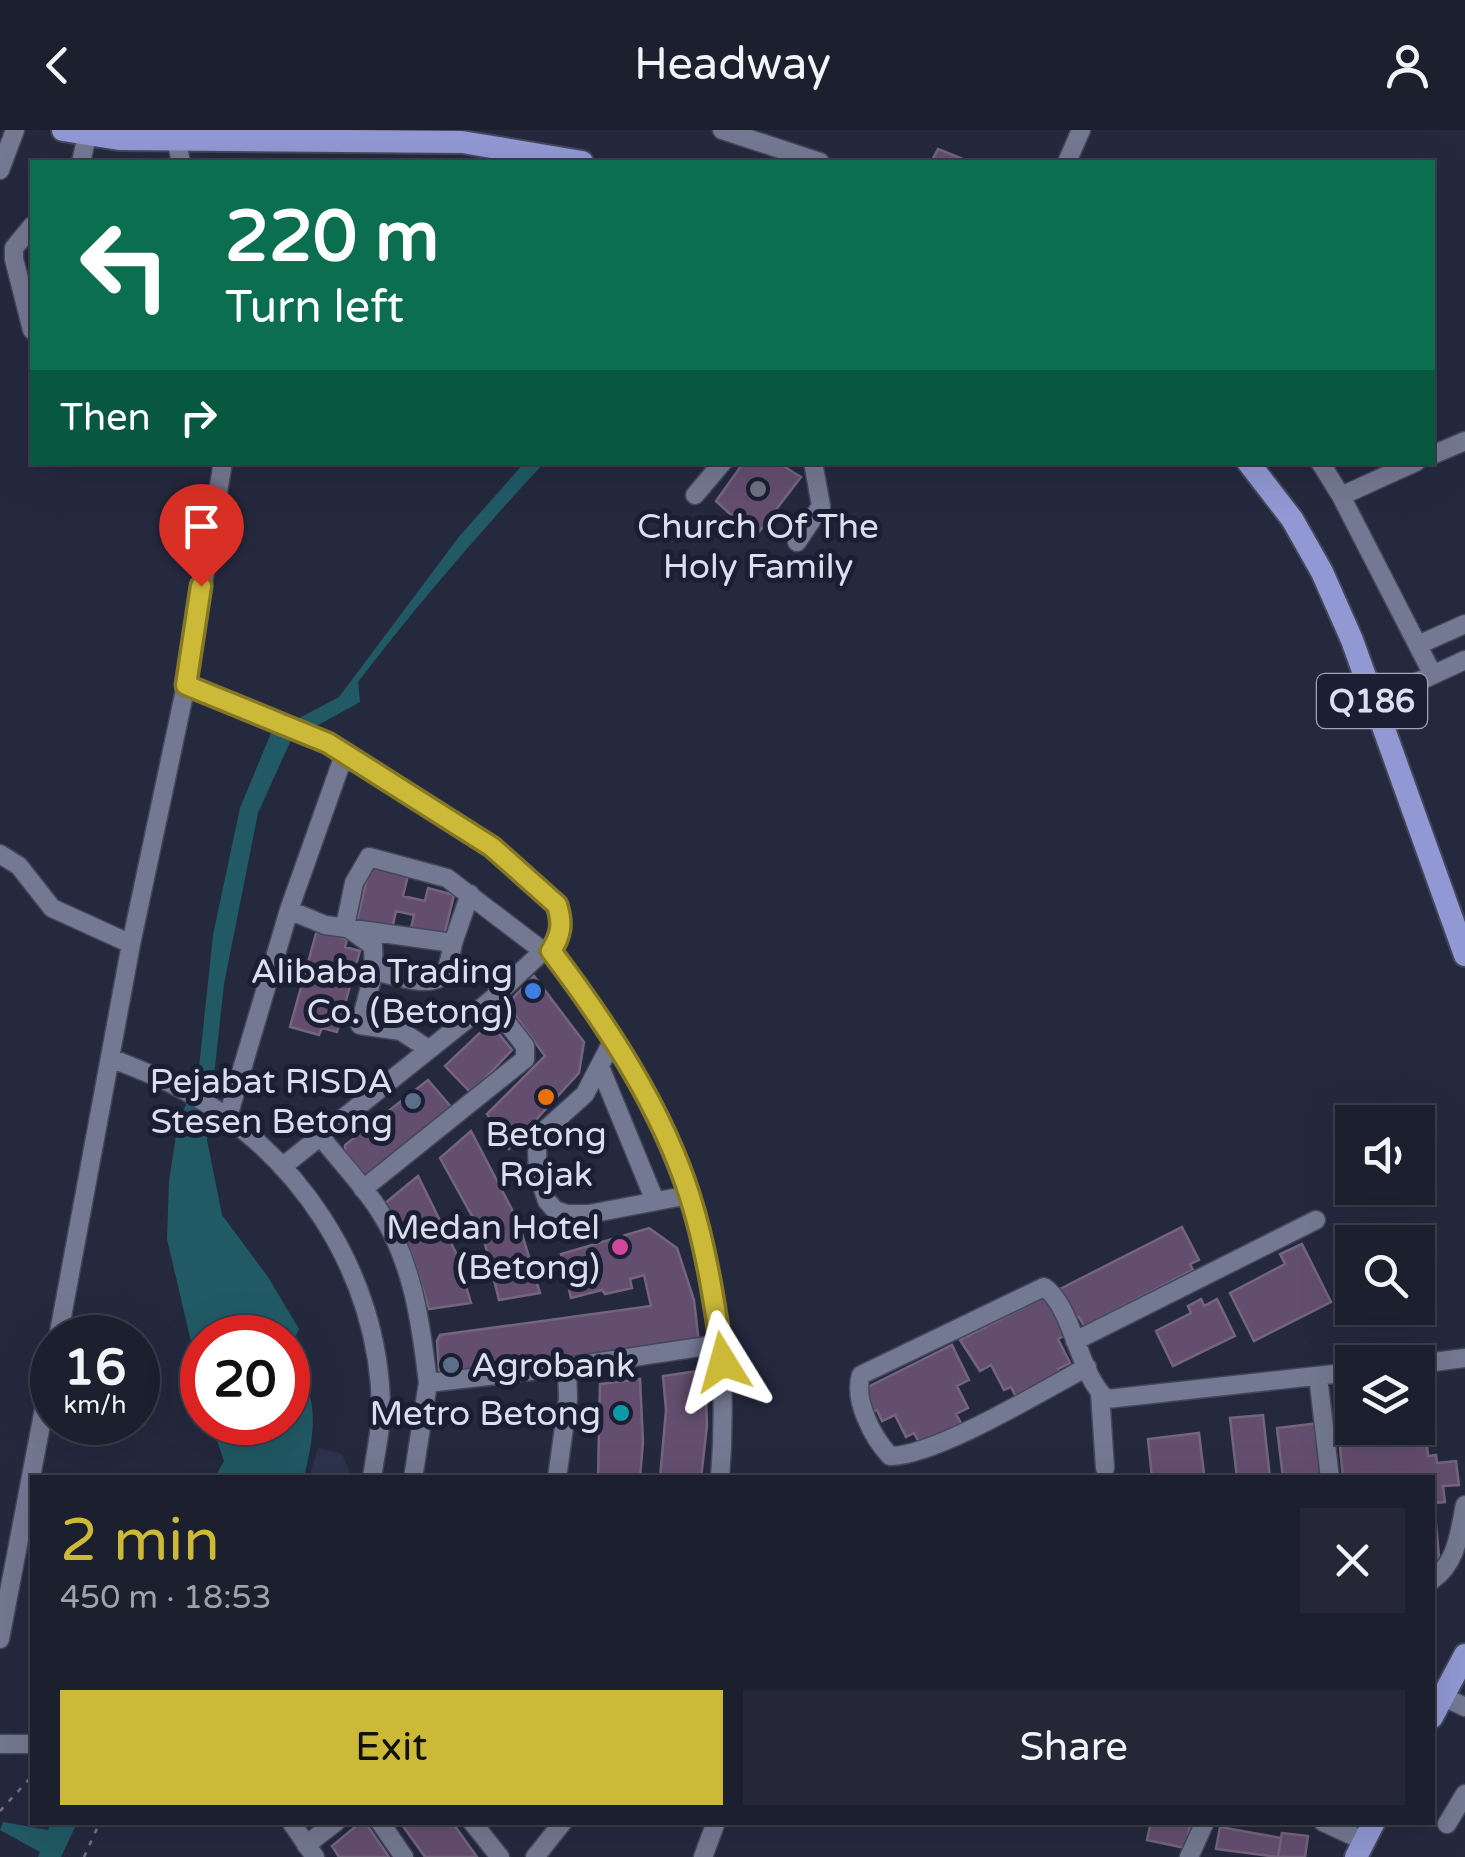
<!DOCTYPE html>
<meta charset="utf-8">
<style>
body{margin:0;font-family:"Varela Round",sans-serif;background:#252736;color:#f1f3f6;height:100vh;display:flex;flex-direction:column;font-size:38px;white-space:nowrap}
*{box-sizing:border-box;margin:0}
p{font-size:32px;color:#a0a2aa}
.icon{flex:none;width:55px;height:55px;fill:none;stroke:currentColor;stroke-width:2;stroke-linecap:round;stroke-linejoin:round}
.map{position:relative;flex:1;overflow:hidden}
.panel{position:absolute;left:30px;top:1345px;width:1405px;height:350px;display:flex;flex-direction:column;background:#1c1f2e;border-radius:0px;box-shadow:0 10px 40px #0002,0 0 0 2px #3a3d4a}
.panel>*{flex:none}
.banner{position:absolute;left:30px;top:30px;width:1405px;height:305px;border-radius:0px;box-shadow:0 10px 40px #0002,0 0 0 2px #3a3d4a;background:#0b6e4f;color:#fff;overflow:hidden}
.fabs{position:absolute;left:1335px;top:975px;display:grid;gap:20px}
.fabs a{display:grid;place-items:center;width:100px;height:100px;border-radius:0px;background:#1c1f2e;box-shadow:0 10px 40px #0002,0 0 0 2px #3a3d4a;font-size:50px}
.speed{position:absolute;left:30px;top:1185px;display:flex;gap:20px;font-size:50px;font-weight:700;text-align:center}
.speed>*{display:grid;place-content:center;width:130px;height:130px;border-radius:50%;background:#1c1f2e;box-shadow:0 10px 40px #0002,0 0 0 2px #3a3d4a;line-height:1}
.speed small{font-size:25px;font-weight:400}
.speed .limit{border:15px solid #d22;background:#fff;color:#111}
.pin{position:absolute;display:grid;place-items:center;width:85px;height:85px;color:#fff;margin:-102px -42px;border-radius:50% 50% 50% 0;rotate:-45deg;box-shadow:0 0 10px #0007}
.pin .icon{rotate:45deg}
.me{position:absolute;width:110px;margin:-55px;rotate:352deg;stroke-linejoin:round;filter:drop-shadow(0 0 8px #0008)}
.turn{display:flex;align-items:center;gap:35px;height:210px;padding:0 30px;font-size:45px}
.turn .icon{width:130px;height:130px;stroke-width:2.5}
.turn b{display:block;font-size:70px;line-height:85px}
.then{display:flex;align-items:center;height:95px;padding:0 30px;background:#0003;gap:20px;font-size:38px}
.round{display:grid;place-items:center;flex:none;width:105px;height:105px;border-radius:0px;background:#252736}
.overview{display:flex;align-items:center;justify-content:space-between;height:170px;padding:0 30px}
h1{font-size:60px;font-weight:600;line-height:75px;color:#cdb938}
.action{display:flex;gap:20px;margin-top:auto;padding:20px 30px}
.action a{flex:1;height:115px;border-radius:0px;background:#cdb938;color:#111;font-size:40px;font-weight:600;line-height:115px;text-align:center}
.action a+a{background:#252736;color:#f1f3f6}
header{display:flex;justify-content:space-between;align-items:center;height:130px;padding:0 30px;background:#1c1f2e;font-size:45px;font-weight:600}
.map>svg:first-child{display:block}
.built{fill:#2d324e}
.water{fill:#215a65;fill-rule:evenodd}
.building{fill:#644e70;stroke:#74657d;stroke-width:2.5}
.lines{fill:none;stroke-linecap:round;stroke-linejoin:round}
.minor-casing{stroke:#434759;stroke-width:21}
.major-casing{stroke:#434759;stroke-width:26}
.path{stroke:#717587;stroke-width:2.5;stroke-dasharray:5 8;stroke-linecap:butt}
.minor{stroke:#747993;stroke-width:18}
.major{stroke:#9198d3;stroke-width:22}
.route-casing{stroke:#857824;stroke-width:25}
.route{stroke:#cdb938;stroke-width:18}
.worship-dot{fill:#6b7280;stroke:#1b1f34;stroke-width:4}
.shop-dot{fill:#3f7fe0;stroke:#1b1f34;stroke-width:4}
.food-dot{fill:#e8710a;stroke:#1b1f34;stroke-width:4}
.service-dot{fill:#5c6f8a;stroke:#1b1f34;stroke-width:4}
.hotel-dot{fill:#d1479c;stroke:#1b1f34;stroke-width:4}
.culture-dot{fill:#0f9aa8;stroke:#1b1f34;stroke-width:4}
.labels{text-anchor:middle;stroke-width:10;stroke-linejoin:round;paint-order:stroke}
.shield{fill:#1b1f34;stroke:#a1a5b6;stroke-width:2.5}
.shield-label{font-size:32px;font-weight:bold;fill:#dbdfed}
.poi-label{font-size:35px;fill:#dbdfed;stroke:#1b1f34;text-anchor:end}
</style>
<header><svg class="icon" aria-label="back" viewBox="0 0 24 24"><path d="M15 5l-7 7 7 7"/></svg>Headway<svg class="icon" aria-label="person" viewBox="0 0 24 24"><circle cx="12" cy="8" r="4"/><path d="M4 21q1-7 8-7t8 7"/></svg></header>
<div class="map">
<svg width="1465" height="1727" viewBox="0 0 1465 1727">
<rect width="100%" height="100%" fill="#25293e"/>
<!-- built -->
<path class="built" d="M318 1318 342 1324 350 1343 348 1347H309Z"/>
<!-- water -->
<path class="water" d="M524 333H544C479 403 416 476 358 552L360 572 291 610 258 683 224 854 207 1010 222 1085 268 1147 299 1199 288 1222 291 1238C324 1262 312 1314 304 1347H215L224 1331 215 1304 194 1288 193 1220 167 1109 169 1051 178 993 198 947 213 805 240 678 271 603 339 567 458 408ZM202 1208H288V1292H202Z
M3 1692 48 1700 51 1693H77L61 1727H38L40 1722 0 1700Z"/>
<!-- building -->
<path class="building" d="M938 19 970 32H931Z
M744 332H777L801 347 755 407 716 371Z
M371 732 409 741 403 766 425 771 428 758 454 765 444 806 411 798 414 785 396 781 392 799 357 791Z
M317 800 347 809 345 817 360 821 337 902 322 898 319 905 290 897Z
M534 846 584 912 579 943 509 1019 487 984 545 926 507 874Z
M490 893 512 920 471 963 445 936Z
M428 950 453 979 366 1047 345 1021V1015Z
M471 1001 518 1091 540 1163 499 1170 483 1106 440 1028Z
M418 1046 456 1123 471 1173 429 1179 411 1122 384 1074Z
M1182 1097 1199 1130 1190 1134 1193 1140 1084 1196 1079 1187 1075 1189 1060 1159Z
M649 1098 677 1118 694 1170 699 1213 443 1247 439 1241 437 1211 440 1205 651 1176 644 1145 630 1149 632 1158 605 1164 602 1160 571 1168 561 1124Z
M1302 1114 1331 1172 1254 1211 1230 1163 1285 1134 1280 1124Z
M1048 1165 1068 1204 1058 1209 1070 1233 1058 1239 1062 1246 1017 1269 1011 1257 1004 1260 991 1235 980 1241 960 1210Z
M1201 1169 1204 1176 1217 1169 1235 1206 1173 1236 1156 1201 1191 1183 1188 1176Z
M952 1215 969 1250 957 1256 968 1278 956 1284 962 1295 921 1316 914 1303 906 1307 895 1285 882 1291 877 1280 873 1282 862 1260Z
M705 1240 707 1296 701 1348H660L666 1280 663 1246Z
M640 1249 643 1312 640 1348H598L600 1254Z
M1418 1254H1421L1428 1326 1436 1325 1437 1333 1456 1331 1459 1355 1443 1356 1445 1372 1434 1373 1440 1437 1432 1438V1348H1343L1338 1297 1418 1298Z
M1263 1285 1270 1348H1237L1230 1288Z
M1320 1293 1326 1348H1283L1277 1298Z
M1199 1303 1204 1344 1152 1348 1148 1309Z
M361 1692H365L389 1727H339L332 1716Z
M400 1692H452L477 1727H425Z
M1151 1692H1191L1185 1718 1147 1710Z
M1220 1697 1281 1708 1278 1727 1216 1719Z
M1282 1703 1308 1706 1305 1727H1278Z"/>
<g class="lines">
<!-- minor casing -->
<g class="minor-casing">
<path id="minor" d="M174 0 181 32
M722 0 820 32
M81 32 87 6
M1067 32 1081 0
M0 40 15 0
M32 96 14 118V129L32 200
M1432 325 1465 311
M1320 332 1341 366 1433 545
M695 365 723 332
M1341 366 1416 332
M797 412 821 376 813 332
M1418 515 1465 494
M186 555 328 613 493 717 557 775C563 794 561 805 551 821 675 985 737 1140 720 1348
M1372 573 1465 530
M0 724 19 736 52 778 131 814
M289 780 325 795 453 813 470 764
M374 841C390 844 432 860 444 844 449 836 451 823 453 813
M613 910 585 964 544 1001 537 1019 538 1044 547 1071 555 1080 567 1084H589L689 1065
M428 919 401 901 360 895 374 841 373 816 345 796 354 753 369 727 447 748 543 821
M111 928C132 937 154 945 174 955 296 1016 380 1143 381 1279 381 1302 375 1325 372 1348
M600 937 655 1071
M227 990 289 780 344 625
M320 1006C340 1031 362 1054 379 1080 413 1132 421 1194 428 1253
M282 1037 490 871 543 821H551
M363 1059 525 929V916L490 871
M58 1208 131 814 186 555 223 332
M1075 1211 1316 1090
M1418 1234 1465 1228
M567 1237 720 1214
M1087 1237C1044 1260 934 1327 890 1326 873 1308 853 1270 861 1245L1044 1157C1073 1176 1079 1247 1107 1269L1352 1242
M1318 1246 1330 1348
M1100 1263 1105 1338
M413 1348 428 1253 567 1237 568 1269 557 1348
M1432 1450C1457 1433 1459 1403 1465 1375
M0 1509 52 1237
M1444 1567 1465 1577
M0 1614H32
M291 1692 315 1727
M380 1692 404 1727
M472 1692 500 1727
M1323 1692 1364 1711
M1447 1694 1465 1664
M306 1715 336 1692
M535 1727 563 1692
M703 1727 716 1692
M1189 1727 1205 1692"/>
</g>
<!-- major casing -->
<g class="major-casing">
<path id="major" d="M63 0 119 9 462 12 582 32
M1248 332 1292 389 1322 442 1352 510 1465 825
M1432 1587 1465 1525
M1356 1727 1374 1692"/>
</g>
<!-- path -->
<path class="path" d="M0 1681 32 1646
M84 1727 100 1692"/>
<!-- minor -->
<use href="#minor" class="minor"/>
<!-- major -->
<use href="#major" class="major"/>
</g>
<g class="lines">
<!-- route casing -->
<g class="route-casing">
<path id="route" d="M201 456 186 555 328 613 492 717 557 775C563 794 561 805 551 821 607 895 662 978 690 1067 707 1121 715 1177 723 1232"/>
</g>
<!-- route -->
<use href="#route" class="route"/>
</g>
<!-- markers -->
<circle class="worship-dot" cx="758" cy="359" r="10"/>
<circle class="shop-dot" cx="533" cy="861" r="10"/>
<circle class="food-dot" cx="546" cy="967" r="10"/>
<g class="service-dot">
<circle cx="413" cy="971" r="10"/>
<circle cx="451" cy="1235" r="10"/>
</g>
<circle class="hotel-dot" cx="620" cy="1117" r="10"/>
<circle class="culture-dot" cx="621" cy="1283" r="10"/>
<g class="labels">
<!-- shield labels -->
<rect class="shield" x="1317" y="544" width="110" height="54" rx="8"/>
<g class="shield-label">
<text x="1372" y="582">Q186</text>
</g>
<!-- poi labels -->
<g class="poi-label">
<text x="758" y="408" text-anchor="middle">Church Of The<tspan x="758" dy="40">Holy Family</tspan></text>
<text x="513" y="853">Alibaba Trading<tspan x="513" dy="40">Co. (Betong)</tspan></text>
<text x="393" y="963">Pejabat RISDA<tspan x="393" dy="40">Stesen Betong</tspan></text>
<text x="546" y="1016" text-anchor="middle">Betong<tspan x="546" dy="40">Rojak</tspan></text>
<text x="600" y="1109">Medan Hotel<tspan x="600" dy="40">(Betong)</tspan></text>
<text x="471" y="1247" text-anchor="start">Agrobank</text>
<text x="601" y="1295">Metro Betong</text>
</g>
</g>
</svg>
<div class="fabs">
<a><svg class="icon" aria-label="sound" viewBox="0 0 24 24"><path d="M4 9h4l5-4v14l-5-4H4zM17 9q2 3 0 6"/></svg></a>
<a><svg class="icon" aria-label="search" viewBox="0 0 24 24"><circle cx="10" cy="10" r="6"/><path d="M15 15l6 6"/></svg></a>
<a><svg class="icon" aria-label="layers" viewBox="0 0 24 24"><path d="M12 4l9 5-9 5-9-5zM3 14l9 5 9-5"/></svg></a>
</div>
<div class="speed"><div>16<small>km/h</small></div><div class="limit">20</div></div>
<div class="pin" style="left:201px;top:456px;background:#d93025"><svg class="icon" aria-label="arrive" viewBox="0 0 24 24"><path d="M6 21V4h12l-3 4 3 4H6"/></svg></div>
<svg class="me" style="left:723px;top:1232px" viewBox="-20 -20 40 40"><path d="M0-17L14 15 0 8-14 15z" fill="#cdb938" stroke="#fff" stroke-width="4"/></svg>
<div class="banner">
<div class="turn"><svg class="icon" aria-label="left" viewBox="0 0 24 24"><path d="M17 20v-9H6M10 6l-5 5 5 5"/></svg><div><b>220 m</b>Turn left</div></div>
<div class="then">Then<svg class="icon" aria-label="right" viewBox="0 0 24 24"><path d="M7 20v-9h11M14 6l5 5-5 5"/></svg></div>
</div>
<section class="panel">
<div class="overview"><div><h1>2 min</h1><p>450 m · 18:53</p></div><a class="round"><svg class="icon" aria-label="close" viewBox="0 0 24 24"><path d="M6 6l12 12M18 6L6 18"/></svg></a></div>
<div class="action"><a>Exit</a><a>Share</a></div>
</section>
</div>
